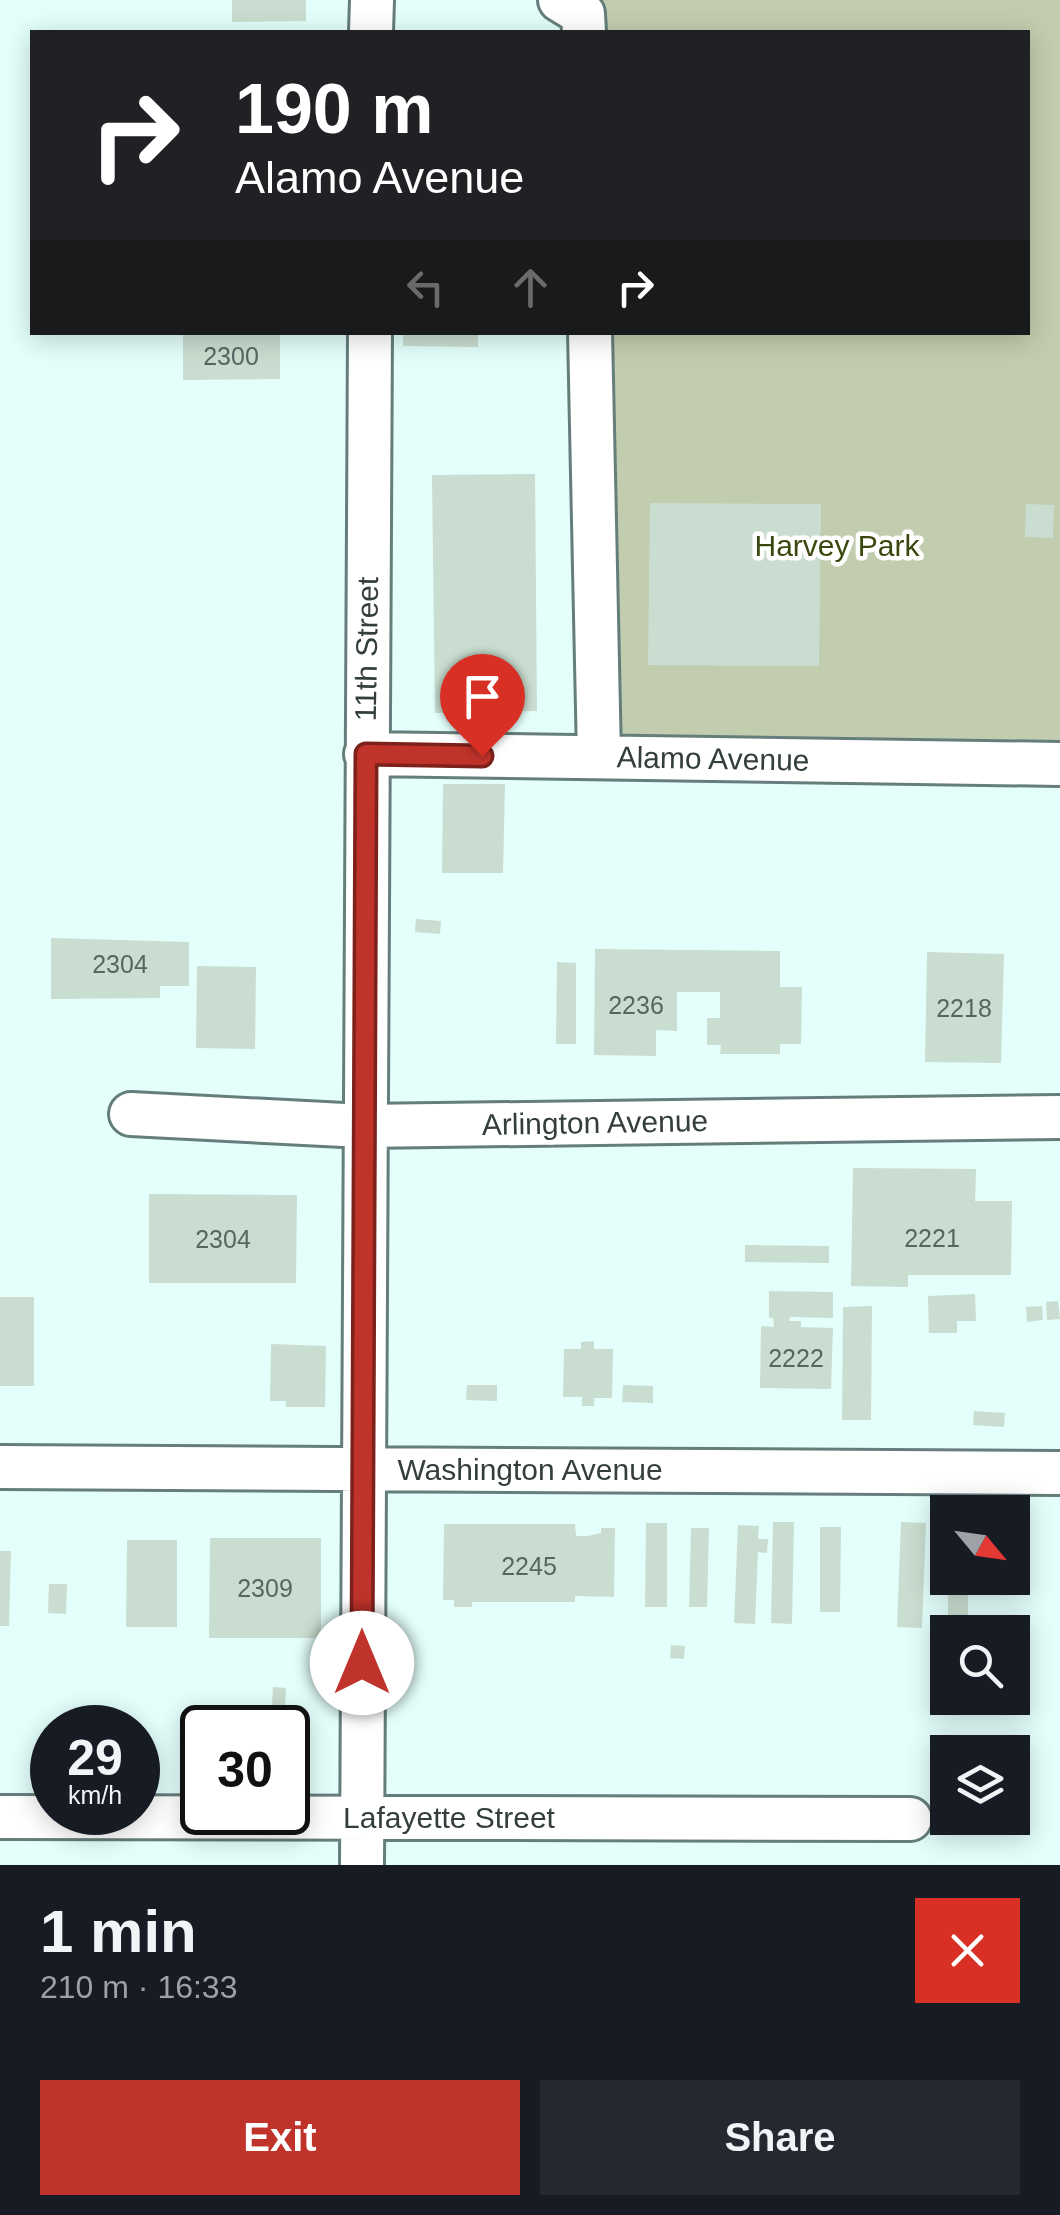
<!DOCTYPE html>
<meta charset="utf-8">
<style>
body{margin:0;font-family:Helvetica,sans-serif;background:#242831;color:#f1f3f6;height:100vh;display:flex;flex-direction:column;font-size:38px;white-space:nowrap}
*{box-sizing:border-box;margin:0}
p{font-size:32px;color:#9ea1a6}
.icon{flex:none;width:55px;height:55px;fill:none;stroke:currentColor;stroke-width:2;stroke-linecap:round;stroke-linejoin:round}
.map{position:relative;height:1865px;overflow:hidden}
.panel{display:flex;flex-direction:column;background:#171b24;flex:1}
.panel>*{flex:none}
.hud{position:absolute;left:30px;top:30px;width:1000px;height:305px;border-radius:0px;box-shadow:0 5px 25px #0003;background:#202124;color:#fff;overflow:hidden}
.needle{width:65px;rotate:119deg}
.buttons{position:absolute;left:930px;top:1495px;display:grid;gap:20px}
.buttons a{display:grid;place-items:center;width:100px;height:100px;border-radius:0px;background:#171b24;box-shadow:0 5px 25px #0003;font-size:50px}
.speed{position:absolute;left:30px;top:1705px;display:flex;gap:20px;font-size:50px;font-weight:700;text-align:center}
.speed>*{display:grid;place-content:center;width:130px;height:130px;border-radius:50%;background:#171b24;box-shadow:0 5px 25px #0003;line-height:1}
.speed small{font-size:25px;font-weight:400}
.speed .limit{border:5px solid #111;border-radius:15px;background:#fff;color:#111}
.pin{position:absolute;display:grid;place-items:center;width:85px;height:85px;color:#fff;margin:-102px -42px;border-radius:50% 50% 50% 0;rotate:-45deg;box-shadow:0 0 10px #0007}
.pin .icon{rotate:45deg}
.me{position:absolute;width:110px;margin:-55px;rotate:0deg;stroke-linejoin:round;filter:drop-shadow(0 0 8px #0008)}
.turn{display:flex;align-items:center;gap:35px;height:210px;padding:0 40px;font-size:45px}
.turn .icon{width:130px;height:130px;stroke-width:2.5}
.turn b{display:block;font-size:70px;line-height:85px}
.lanes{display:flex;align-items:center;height:95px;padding:0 40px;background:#0003;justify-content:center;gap:50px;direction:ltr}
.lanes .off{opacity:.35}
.round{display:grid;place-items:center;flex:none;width:105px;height:105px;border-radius:0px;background:#242831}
.overview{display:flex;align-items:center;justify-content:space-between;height:170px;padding:0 40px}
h1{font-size:60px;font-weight:700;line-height:75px}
.button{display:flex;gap:20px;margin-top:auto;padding:20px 40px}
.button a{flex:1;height:115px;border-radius:0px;background:#c0332a;color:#fff;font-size:40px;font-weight:700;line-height:115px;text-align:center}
.button a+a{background:#242831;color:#f1f3f6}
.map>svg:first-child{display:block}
.green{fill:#c2cdaf}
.building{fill:#c9ded0}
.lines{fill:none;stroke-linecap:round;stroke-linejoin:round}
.minor-casing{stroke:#657e7b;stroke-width:48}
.minor{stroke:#fff;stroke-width:42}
.route-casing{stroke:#7d211b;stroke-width:25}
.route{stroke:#c0332a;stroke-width:18}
.labels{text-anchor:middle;stroke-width:9;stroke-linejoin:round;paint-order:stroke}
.number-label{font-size:25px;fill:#586662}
.park-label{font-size:30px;fill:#39480e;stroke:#fff}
.street-label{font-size:30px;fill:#333e3d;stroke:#fff}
</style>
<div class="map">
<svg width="1060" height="1865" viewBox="0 0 1060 1865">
<rect width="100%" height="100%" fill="#e3fefb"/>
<!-- green -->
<path class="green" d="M560 0H1060V764L599 757 590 333 1028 332V32H584Z"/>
<!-- building -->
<path class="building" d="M232 0H306V21L232 22Z
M183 332H280V379L183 380Z
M403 332H478V347L403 346Z
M535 474 537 711 435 713 432 475Z
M650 503 821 504 819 666 648 665Z
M1026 504 1054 505 1053 538 1025 537Z
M443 784H505L503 873H442Z
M416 919 441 921 440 934 415 932Z
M51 938 189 942V986H160V998L51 999Z
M595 949 780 951V987H802L801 1044H780V1054H720L721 1045H707V1018H720V992H677V1031L656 1030V1056L594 1055Z
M927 952 1004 954 1001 1063 925 1062Z
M557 962 576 963V1044H556Z
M197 966 256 967 255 1049 196 1048Z
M853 1168 976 1169 975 1201H1012L1011 1275H908V1287L851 1286Z
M149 1194 297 1195 296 1283H149Z
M745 1245 829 1246V1263L745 1262Z
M769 1291 833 1292V1318L790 1317 789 1321H801V1327L833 1328 831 1389 760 1388 761 1326 774 1327 773 1318H769Z
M975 1294 976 1321H957V1333H929L928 1296Z
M0 1297H34V1386H0Z
M1058 1301 1060 1319 1047 1320 1046 1302Z
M872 1306 871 1420H842L843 1307Z
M1042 1306 1043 1320 1027 1322 1026 1307Z
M594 1341V1349H613L612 1398H594V1406H582V1397H563L564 1349H581V1342Z
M271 1344 326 1346 325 1407H286V1401H270Z
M467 1385H497V1401L466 1400Z
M623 1385 653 1386V1403L622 1402Z
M974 1411 1005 1413 1004 1427 973 1425Z
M773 1522H794L792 1624 771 1623Z
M901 1522 926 1523 922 1628 897 1627Z
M646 1523H667V1607H645Z
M444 1524H575L576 1536H588L601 1533V1528H615L614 1597 575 1596V1602H472V1607H454V1600H443Z
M738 1525 759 1526 758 1539H768L767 1553 758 1552 755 1624 734 1623Z
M820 1527H841L840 1612H820Z
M691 1528H709L707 1607H689Z
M210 1538H321V1638H209Z
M127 1540H177V1627H126Z
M0 1551H11L9 1626H0Z
M948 1578H968V1620H948Z
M49 1584H67L66 1614 48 1613Z
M671 1645 685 1646 684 1659 670 1658Z
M273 1687 286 1688 285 1706H272Z"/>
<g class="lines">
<!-- minor casing -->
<g class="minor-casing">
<path id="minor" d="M560 0 583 14 584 32
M371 32 372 0
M590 332 599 757
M366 754 1060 764
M131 1114 363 1126 1060 1117
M0 1467 1060 1473
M0 1817 910 1819
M362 1865 370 332"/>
</g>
<!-- minor -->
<use href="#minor" class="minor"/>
</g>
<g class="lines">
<!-- route casing -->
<g class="route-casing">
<path id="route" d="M362 1663 366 754 482 756"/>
</g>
<!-- route -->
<use href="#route" class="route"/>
</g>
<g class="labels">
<!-- number labels -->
<g class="number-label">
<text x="231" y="365">2300</text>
<text x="120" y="973">2304</text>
<text x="636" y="1014">2236</text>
<text x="964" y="1017">2218</text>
<text x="932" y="1247">2221</text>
<text x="223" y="1248">2304</text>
<text x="796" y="1367">2222</text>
<text x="529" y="1575">2245</text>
<text x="265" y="1597">2309</text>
</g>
<!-- park labels -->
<g class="park-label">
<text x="837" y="556">Harvey Park</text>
</g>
<!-- street labels -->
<g class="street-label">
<text transform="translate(367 649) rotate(-89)" y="10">11th Street</text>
<text transform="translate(713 759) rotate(1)" y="10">Alamo Avenue</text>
<text transform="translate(595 1123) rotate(-1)" y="10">Arlington Avenue</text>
<text x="530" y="1480">Washington Avenue</text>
<text x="449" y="1828">Lafayette Street</text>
</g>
</g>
</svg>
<div class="buttons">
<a><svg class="needle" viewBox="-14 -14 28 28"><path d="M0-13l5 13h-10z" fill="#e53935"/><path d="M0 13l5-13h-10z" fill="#9ea1a6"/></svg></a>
<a><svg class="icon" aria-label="search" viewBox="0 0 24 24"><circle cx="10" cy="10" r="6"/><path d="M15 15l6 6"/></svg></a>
<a><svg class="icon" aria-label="layers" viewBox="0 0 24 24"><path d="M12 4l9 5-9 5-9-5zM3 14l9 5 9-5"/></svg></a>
</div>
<div class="speed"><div>29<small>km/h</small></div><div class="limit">30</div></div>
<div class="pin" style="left:482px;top:756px;background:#d93025"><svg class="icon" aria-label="arrive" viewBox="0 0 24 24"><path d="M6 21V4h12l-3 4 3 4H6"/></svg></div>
<svg class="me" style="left:362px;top:1663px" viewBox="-20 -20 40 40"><circle r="19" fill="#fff"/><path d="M0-13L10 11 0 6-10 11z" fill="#c0332a"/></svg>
<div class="hud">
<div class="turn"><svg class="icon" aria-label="right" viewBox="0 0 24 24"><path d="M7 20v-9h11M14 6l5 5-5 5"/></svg><div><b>190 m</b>Alamo Avenue</div></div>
<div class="lanes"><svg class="icon off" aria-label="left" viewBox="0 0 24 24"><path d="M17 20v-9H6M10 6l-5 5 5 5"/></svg><svg class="icon off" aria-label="ahead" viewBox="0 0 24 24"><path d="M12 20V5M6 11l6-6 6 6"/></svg><svg class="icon" aria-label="right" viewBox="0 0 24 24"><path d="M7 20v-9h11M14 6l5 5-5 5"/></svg></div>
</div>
</div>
<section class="panel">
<div class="overview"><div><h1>1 min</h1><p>210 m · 16:33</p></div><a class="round" style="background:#d93025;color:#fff"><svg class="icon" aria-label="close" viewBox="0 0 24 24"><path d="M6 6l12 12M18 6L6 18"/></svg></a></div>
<div class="button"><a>Exit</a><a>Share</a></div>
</section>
